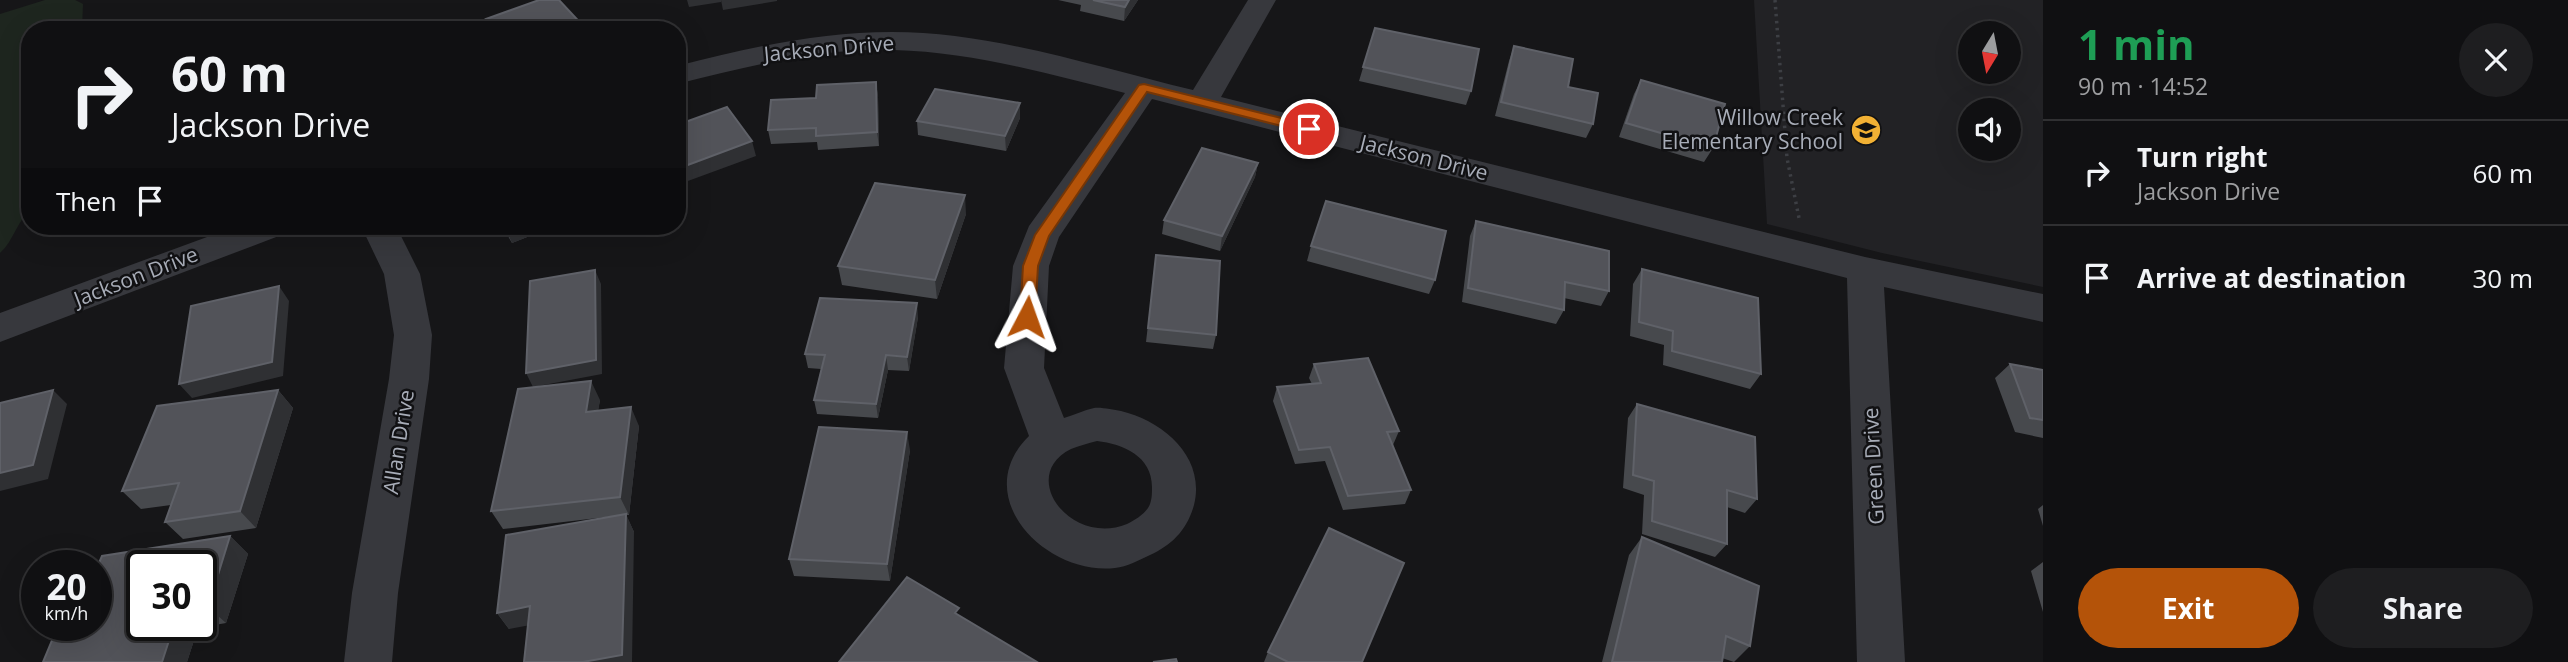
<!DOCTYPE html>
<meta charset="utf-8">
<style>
body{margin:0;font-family:"Open Sans",sans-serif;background:#1e1e20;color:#f1f3f6;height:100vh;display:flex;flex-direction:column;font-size:26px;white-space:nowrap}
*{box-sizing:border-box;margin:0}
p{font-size:23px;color:#9c9d9f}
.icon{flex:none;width:38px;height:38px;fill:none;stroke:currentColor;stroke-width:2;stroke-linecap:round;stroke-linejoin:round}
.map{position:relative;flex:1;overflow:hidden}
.panel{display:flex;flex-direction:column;background:#101012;width:525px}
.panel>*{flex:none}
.banner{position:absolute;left:21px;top:21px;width:665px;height:214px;border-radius:28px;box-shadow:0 7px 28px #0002,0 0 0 2px #303032;background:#101012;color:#f1f3f6;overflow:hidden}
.needle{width:46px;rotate:190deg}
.buttons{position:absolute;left:1958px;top:21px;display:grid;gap:14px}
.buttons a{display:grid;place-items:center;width:63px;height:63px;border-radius:50%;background:#101012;box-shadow:0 7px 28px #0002,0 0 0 2px #303032;font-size:35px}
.speed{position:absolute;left:21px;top:550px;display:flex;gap:14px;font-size:35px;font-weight:700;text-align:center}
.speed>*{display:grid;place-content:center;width:91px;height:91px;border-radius:50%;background:#101012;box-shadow:0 7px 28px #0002,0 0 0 2px #303032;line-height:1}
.speed small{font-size:18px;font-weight:400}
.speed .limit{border:4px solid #111;border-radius:10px;background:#fff;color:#111}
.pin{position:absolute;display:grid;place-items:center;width:60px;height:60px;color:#fff;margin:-30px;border:4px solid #fff;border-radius:50%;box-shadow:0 2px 7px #0007}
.me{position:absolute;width:77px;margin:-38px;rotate:4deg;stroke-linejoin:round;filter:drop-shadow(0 0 5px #0008)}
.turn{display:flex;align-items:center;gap:24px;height:147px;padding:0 35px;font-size:32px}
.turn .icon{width:91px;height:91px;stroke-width:2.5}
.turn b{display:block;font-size:49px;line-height:60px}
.then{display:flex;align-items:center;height:66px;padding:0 35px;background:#0003;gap:14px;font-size:26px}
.round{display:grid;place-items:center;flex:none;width:74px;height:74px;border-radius:37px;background:#1e1e20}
.summary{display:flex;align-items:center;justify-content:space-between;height:119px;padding:0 35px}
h1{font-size:42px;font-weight:700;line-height:52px;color:#1e9e55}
.cta{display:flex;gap:14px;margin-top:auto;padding:14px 35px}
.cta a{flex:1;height:80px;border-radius:42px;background:#b45309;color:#fff;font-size:28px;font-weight:700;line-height:80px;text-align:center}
.cta a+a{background:#1e1e20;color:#f1f3f6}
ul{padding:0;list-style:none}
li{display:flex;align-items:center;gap:21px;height:105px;padding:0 35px;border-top:2px solid #303032}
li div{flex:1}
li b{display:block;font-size:26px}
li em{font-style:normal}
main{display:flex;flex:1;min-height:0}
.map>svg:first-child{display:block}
.built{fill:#222225;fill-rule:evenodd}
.green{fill:#1e261f}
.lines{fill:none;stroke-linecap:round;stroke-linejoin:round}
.path{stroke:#3d3f44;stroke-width:3.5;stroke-dasharray:2.5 4.5;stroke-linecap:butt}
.street{fill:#37383d;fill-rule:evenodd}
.wall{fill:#47494d;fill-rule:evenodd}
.shaded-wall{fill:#2f3033}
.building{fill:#525359;stroke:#5f6168;stroke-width:2}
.route{fill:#b45309;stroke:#753606;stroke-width:2}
.labels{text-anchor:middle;stroke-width:5;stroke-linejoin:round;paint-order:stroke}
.street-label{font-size:21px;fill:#a8adb8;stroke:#111113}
.poi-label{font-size:21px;fill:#a8adb8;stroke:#111113;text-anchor:end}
</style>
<main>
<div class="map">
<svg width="2043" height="662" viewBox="0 0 2043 662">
<rect width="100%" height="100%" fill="#161618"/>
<!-- built -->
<path class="built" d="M1754 0H2043V287L1882 253 1767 224ZM1970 33H2009V72H1970ZM1970 110H2009V149H1970Z"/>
<!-- green -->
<path class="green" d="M45 0H75L83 4 82 30H30V210C16 223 14 240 0 253V14Z"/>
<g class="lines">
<!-- path -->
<path class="path" d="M1775 0 1787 158 1799 218"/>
<!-- street -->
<path class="street" d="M1248 0H1276L1221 97 1865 257 2043 294V322L1884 287 1905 662H1857L1847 278 1152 99 1059 237 1049 266 1044 368 1064 418C1074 415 1084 410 1094 408 1102 407 1113 410 1121 411 1163 421 1206 457 1194 505 1187 530 1172 545 1150 555 1139 560 1127 567 1115 568 1045 576 968 496 1029 436L1004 368 1013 266 1029 226 1125 93C1049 74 973 52 894 50 819 48 749 66 677 84V66C748 48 818 32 892 32 993 32 1095 67 1193 90ZM1097 441C1123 444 1152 456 1152 487 1152 494 1152 502 1148 508 1143 515 1135 520 1127 524 1071 547 1017 476 1071 449 1079 446 1088 443 1097 441Z
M237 226H290L284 234 0 342V313Z
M361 226H396L420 274 432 335 429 379 398 593 392 662H344L352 593 389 379 394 335 384 274Z"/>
</g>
<!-- wall -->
<path class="wall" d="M1058 0H1138L1124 21 1080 11 1081 5Z
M486 19 587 30H490Z
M1375 28 1471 91 1466 105 1359 81Z
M1514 46 1568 87 1593 124 1586 138 1495 116 1509 61Z
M1641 80 1713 148 1704 162 1619 137 1634 94Z
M876 82 878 97 879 146 818 150 817 142 771 144 768 130Z
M1020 118 1006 151 918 135 917 121Z
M1258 163 1255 177 1220 251 1162 234 1164 220Z
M966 214 937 299 842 285 838 266Z
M1476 221 1609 291 1601 306 1564 298V310L1556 324 1462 302 1470 236Z
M502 226H555L512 243Z
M1311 246 1435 280 1429 294 1307 261Z
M1156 255 1216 335 1213 349 1146 342Z
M1642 269 1761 374 1750 389 1663 365 1664 345 1630 336 1633 284Z
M918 317 909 371 888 370 878 418 817 414 814 400 821 369 808 368 805 354Z
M1314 364 1399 431 1393 445H1392L1411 490 1405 504 1343 510 1325 461 1295 464 1273 401 1277 387 1312 384 1309 378Z
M2010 364 2043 370V438L2015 432 1995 378Z
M278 390 293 408 256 528 183 539 165 522 171 505 141 509 122 491Z
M600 400 598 410 639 426 629 515H626L634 532 509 629 497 613 615 516 503 529 491 511Z
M1637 404 1757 499 1745 513 1727 507V544L1715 557 1642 534 1644 495 1623 488 1628 418Z
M910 450 890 581 794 576 789 559Z
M2043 505V526L2038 509Z
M230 536 248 554 226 623 198 628 187 662H43L58 626 68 625H96V570L102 556ZM142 565H201V625H142Z
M1642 537 1750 646 1734 662 1722 658V662H1602L1629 555Z
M2043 562V612L2031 571Z
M1268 652 1362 662H1264Z"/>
<!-- shaded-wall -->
<path class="shaded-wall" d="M687 0H721V2L689 7Z
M721 0H777V1L723 10Z
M1129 0H1138L1124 21 1125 7Z
M876 82 878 97 879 146 877 132Z
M1020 103V118L1006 151 1005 136Z
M752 141 756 156 677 185V169Z
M1258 163 1255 177 1220 251 1222 236Z
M965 195 966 214 937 299 935 280Z
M513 226H555L512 243 506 229Z
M595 270 601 284 602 374 533 387 526 373Z
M279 286 289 301 283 376 192 398 179 384Z
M917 303 918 317 909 371 907 357Z
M886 355 888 370 878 418 876 404Z
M591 381 600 400 595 430 586 412Z
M53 390 67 404 48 479 0 491V473Z
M278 390 293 408 256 528 240 511Z
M631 407 639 426 629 515 620 497Z
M907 432 910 450 890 581 887 564Z
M626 514 634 532 632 662H583Z
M230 536 248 554 226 623 208 607Z
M530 606 541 623 509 629 497 613Z
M174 625H195L198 628 187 662H162Z"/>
<!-- building -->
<path class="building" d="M539 0H559L587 30H496L486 19Z
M1093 0H1129L1125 7Z
M1375 28 1479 49 1471 91 1363 67Z
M1514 46 1573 59 1568 87 1598 93 1593 124 1501 102Z
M1641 80 1725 104 1713 148 1626 123Z
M876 82 877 132 816 136V128L768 130 771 100 816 98 817 85Z
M935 89 1020 103 1005 136 917 121Z
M727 107 752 141 677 169V125Z
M1202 148 1258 163 1222 236 1164 220Z
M875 183 965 195 935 280 838 266Z
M1326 201 1446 231 1435 280 1311 246Z
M1476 221 1609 251V291L1565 282 1564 310 1468 288Z
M1156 255 1220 261 1216 335 1148 328Z
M1642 269 1758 298 1761 374 1672 351 1673 331 1639 322Z
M595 270 596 360 526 373 530 281Z
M279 286 272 362 179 384 191 306Z
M820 298 917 303 907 357 886 355 876 404 814 400 825 355 805 354Z
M1368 358 1399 431 1387 432 1411 490 1348 496 1330 447 1299 450 1277 387 1321 383 1314 364Z
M2010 364 2043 370V420L2030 418Z
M591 381 586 412 631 407 620 497 491 511 518 389Z
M53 390 33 465 0 473V403Z
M278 390 240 511 165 522 179 483 122 491 157 406Z
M1637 404 1755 437 1757 499 1727 490V544L1652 521 1654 481 1633 475Z
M819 427 907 432 887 564 789 559Z
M626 514 622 655 583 662H524L530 606 497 613 506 535Z
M1329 528 1404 563 1362 662H1288L1268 652Z
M230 536 208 607 201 608V565H142V625H174L162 662H43L58 626 68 625H96V570L102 556Z
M1642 537 1759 586 1750 646 1726 636 1722 662H1612Z
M907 577 959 608 955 613 1037 662H839Z
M1176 659 1177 662H1153Z"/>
<!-- route -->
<path class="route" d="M1144 84 1314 126 1315 129 1309 133 1147 92 1049 236 1038 266 1035 317 1027 323 1022 321 1020 317 1023 266 1035 235 1139 85Z"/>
<!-- icons -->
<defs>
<g id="school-disc" transform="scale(1.575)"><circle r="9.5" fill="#f2b134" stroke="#111113"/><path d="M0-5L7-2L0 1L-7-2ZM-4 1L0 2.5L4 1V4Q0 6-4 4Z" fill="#111"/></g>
</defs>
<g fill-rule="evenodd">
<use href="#school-disc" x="1866" y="130"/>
</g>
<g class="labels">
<!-- street labels -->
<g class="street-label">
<text transform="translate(829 49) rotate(-5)" y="7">Jackson Drive</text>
<text transform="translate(1424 158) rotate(14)" y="7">Jackson Drive</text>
<text transform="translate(136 277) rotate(-21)" y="7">Jackson Drive</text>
<text transform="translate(399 442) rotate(-81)" y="7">Allan Drive</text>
<text transform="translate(1874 466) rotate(-93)" y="7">Green Drive</text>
</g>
<!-- poi labels -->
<g class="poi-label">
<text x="1843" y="125">Willow Creek<tspan x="1843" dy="24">Elementary School</tspan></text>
</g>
</g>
</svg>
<div class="buttons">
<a><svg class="needle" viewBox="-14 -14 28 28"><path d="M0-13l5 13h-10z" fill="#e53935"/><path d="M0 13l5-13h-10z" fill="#9c9d9f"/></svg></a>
<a><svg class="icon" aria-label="sound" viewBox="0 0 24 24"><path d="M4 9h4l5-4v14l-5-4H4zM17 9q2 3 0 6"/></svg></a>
</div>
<div class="speed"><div>20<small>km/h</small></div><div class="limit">30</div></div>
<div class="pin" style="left:1309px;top:129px;background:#d93025"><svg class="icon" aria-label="arrive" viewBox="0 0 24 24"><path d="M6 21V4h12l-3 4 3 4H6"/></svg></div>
<svg class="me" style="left:1027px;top:317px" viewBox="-20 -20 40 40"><path d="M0-17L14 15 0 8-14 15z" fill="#b45309" stroke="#fff" stroke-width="4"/></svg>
<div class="banner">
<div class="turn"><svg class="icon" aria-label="right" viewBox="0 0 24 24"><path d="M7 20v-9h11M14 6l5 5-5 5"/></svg><div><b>60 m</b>Jackson Drive</div></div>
<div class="then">Then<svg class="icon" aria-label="arrive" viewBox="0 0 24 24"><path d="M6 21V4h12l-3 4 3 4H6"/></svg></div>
</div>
</div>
<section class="panel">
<div class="summary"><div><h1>1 min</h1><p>90 m · 14:52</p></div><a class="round"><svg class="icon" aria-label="close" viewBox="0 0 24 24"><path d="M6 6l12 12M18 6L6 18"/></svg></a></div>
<ul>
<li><svg class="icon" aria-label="right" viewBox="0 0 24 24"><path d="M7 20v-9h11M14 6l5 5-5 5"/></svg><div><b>Turn right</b><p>Jackson Drive</p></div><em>60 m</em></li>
<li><svg class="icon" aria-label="arrive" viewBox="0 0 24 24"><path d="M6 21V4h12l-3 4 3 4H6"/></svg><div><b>Arrive at destination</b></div><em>30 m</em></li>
</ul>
<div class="cta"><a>Exit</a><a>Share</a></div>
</section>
</main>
